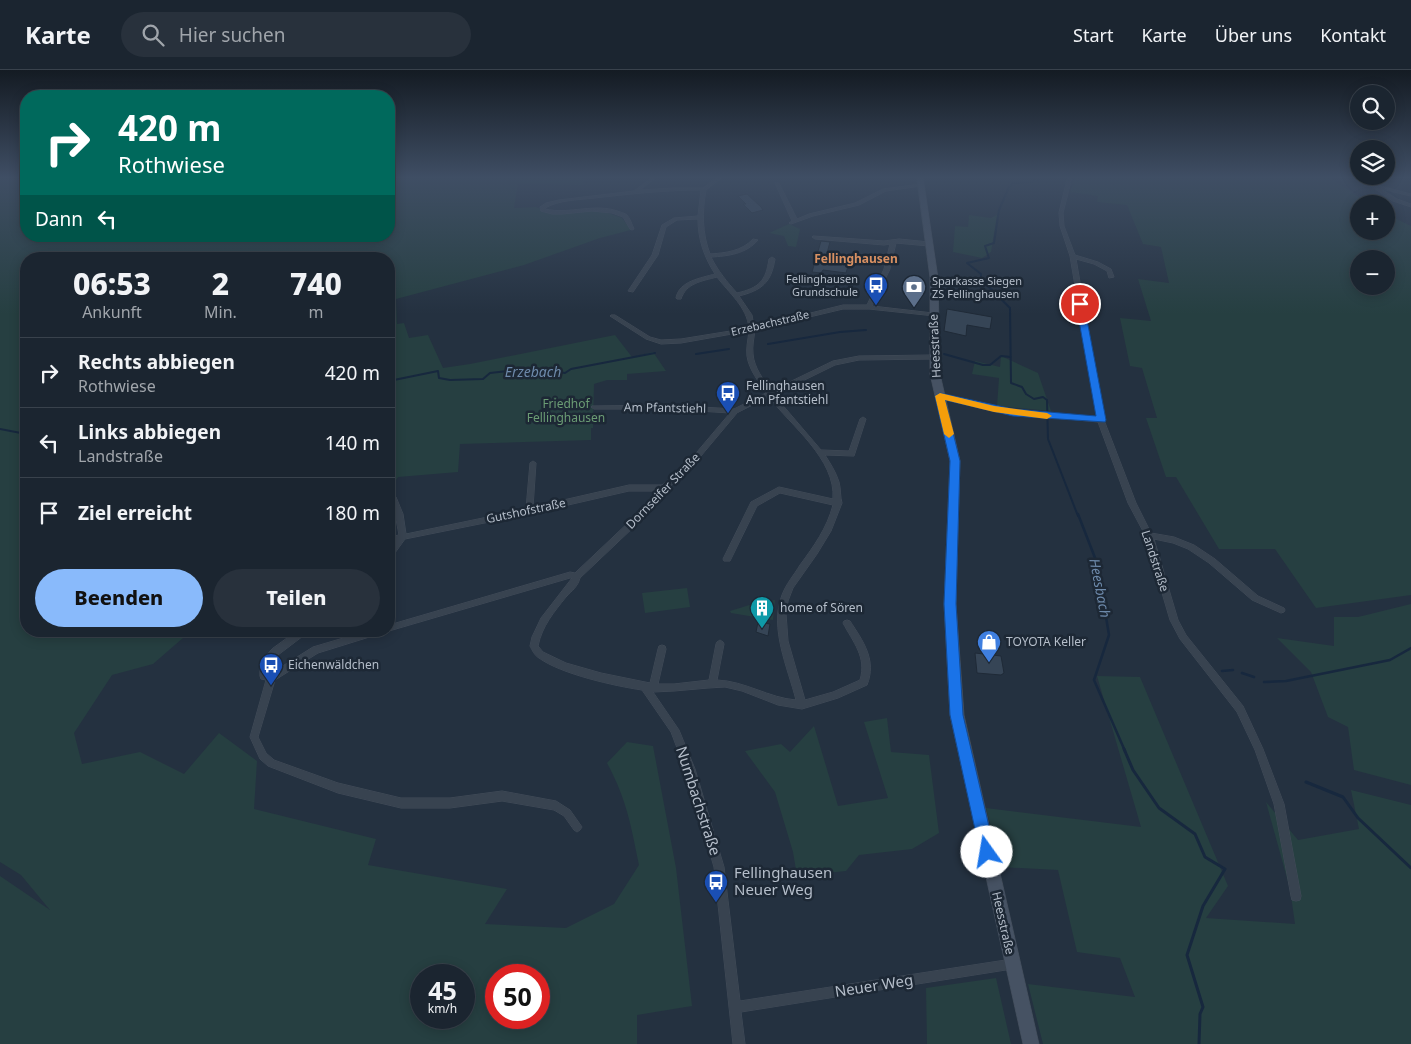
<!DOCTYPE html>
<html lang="de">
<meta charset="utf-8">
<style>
body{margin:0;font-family:"Noto Sans",sans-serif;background:#28313c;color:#f1f3f6;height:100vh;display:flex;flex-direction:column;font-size:19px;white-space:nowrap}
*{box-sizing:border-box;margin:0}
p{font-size:16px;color:#a0a5ab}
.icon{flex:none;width:28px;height:28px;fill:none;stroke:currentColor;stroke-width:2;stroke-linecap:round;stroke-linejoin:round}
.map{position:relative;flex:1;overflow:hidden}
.drawer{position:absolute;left:20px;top:182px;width:375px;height:385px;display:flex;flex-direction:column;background:#1b2530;border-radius:20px;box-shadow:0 2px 12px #0003,0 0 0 1px #39424c}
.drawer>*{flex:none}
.top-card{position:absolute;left:20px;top:20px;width:375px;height:152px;border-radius:20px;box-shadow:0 2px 12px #0003,0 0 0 1px #39424c;background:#00695c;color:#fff;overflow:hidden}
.controls{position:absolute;left:1350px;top:15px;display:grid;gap:10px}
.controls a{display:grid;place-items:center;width:45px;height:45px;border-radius:50%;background:#1b2530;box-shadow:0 2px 12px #0003,0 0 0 1px #39424c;font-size:25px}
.speed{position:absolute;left:410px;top:894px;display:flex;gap:10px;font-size:25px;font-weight:700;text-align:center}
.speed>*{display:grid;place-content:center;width:65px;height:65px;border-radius:50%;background:#1b2530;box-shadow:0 2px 12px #0003,0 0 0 1px #39424c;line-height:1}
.speed small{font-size:12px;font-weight:400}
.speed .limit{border:8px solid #d22;background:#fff;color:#111}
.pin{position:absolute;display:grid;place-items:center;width:42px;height:42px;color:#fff;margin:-21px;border:2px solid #fff;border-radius:50%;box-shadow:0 1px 5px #0007}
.me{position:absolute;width:55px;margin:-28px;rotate:347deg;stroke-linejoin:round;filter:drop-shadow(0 0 4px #0008)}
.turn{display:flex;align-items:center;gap:18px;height:105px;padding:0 15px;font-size:22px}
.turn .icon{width:65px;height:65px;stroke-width:2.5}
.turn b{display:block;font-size:35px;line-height:42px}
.then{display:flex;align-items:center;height:48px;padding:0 15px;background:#0003;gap:10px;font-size:19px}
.eta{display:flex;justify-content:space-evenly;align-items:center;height:85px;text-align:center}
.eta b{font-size:30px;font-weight:800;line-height:35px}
.cta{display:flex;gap:10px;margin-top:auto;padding:10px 15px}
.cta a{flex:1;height:58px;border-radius:30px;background:#89bafb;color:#111;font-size:20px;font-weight:800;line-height:58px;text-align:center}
.cta a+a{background:#28313c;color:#f1f3f6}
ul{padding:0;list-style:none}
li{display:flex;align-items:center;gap:15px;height:70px;padding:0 15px;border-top:1px solid #39424c}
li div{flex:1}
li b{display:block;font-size:19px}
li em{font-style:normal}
header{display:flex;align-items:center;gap:30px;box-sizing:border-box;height:70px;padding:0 25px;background:#1b2530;border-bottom:1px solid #39424c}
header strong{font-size:24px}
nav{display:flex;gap:28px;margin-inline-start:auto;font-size:18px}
.search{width:350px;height:45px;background:#28313c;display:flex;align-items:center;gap:12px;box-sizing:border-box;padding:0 18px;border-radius:28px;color:#a0a5ab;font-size:19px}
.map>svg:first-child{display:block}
.green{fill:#263f41;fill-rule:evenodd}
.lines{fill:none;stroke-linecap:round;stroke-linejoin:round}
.stream-far2{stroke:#17283e;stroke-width:2}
.stream-far1{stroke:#17283e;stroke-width:2.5}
.stream{stroke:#17283e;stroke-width:3}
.building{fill:#364556;stroke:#1f2a37}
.minor-casing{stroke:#424c59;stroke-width:1}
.secondary-casing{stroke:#424c59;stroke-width:1}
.minor{fill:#384350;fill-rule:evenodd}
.secondary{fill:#465263;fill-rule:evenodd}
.route{fill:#1a73e8;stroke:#114b97}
.slow{fill:#f59e0b}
.labels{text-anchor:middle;stroke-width:5;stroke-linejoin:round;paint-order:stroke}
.far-poi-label{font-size:11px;fill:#b5beca;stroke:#1d2835;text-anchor:end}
.far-street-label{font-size:11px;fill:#b5beca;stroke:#1d2835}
.far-quarter-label{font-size:12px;font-weight:bold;fill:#d89062;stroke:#1d2835}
.street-label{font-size:12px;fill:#b5beca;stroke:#1d2835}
.poi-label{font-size:12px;fill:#b5beca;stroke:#1d2835;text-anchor:start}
.park-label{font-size:12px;fill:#6b9c74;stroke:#1d2835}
.water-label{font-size:14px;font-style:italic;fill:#6d89aa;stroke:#1d2835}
.near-street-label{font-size:15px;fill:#b5beca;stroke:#1d2835}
.near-poi-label{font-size:15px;fill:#b5beca;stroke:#1d2835;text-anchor:start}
</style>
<header>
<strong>Karte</strong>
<div class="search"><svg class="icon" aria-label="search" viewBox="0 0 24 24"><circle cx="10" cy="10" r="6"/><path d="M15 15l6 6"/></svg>Hier suchen</div>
<nav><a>Start</a><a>Karte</a><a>Über uns</a><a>Kontakt</a></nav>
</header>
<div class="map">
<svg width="1411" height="974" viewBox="0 0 1411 974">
<rect width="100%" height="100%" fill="#243140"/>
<!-- green -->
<path class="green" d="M0 107H26V166H389V109L425 107H584L583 115 518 114 514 138 536 137 545 141 600 140 622 148 631 160 600 168 524 195 396 229 397 254 404 253 409 268 428 265 443 298 470 294 615 265 632 287 653 282 666 301 627 304V310H607L594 314 593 358H591V370L460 374 458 402 398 407 390 419H389V189H26V561H191L153 594 112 605 74 663 82 694 140 682 184 704 219 663 257 691 254 739 376 769 368 795 507 819 485 854 566 858 614 834 639 795C631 756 627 730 607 693L627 672 653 676 676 798 692 936 637 945V974H0V806L50 840 21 805 0 792ZM421 905H464V948H421ZM496 905H539V948H496Z
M1075 107H1329L1369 134H1359V161H1386V144L1411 156V525L1316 538 1275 479H1219L1176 407H1166L1146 348H1157L1142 298 1130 296 1120 248 1151 251 1138 209 1169 213 1161 177 1143 174 1127 135 1097 132 1098 126 1070 122ZM1359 189H1386V216H1359Z
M969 145 991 148 997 145 991 182 982 188 953 182 955 156 968 157Z
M789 154 800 159 796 177 788 176 784 166 769 163Z
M1001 286 1038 303 1051 341 997 336 999 308 972 304 975 291 1000 297Z
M687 518 690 537 645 543 642 523Z
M775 530 773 550 731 543 730 541 756 533Z
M1411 534V715L1354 700 1348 657 1328 647 1311 602 1277 568 1334 576V547H1358Z
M1097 606 1140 607 1228 816 1206 848 1295 854 1290 819 1266 732 1298 770 1359 759 1351 720 1411 735V974H1043L1028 914 1135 927 1120 888 1077 882 1058 800 1001 797 986 738 1141 757Z
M887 648 891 682 929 685 939 763 912 779 859 785 846 801 797 806 793 782 775 722 745 681 781 674 790 682 814 656 838 736 888 728 864 652Z
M996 908 1011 974H927L926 918Z"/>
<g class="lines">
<!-- stream-far2 -->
<path class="stream-far2" d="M1044 107 1030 112 1013 113 1009 117 999 140 994 173 985 176 989 188 967 193 981 204V209L1010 238 1011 313 1022 317 1026 324 1034 329 1043 327 1047 330 1048 369 1078 446
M768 274 840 262 866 260
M696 284 729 279
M944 284 983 295H990L1001 286 1011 287
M389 311 438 301 439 308 450 310 483 309 490 303 516 300 521 305 547 300 565 303 571 299 655 283
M0 359 26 364"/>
<!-- stream-far1 -->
<path class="stream-far1" d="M1078 444 1097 493 1109 565 1094 610 1125 681
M1222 601 1233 600
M1242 603 1254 607
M1264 612 1286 611 1390 590 1411 578"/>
<!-- stream -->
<path class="stream" d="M1124 679 1133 700 1159 738 1195 764 1205 787 1225 799 1203 836 1187 885 1203 937 1200 944 1199 974
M1306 712 1343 727 1358 748 1411 798"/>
</g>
<!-- building -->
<path class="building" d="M747 124 761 137 763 140 752 143 743 134H746L738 126Z
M821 171 830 172 826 187 850 189 846 203 823 200 821 203 812 202Z
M947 239 992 247 990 259 967 255 966 266 944 261Z
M758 552 770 554 768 566 756 562Z
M975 583 1001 586 1004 603 1001 605 977 603Z"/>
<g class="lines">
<!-- minor casing -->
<g class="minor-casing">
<path id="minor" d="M652 107H657L640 120 674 118H703L718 107H723L706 120C702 142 702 163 710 184 726 183 742 181 753 169L758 170C746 184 728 186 711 187 718 201 727 212 737 223 759 218 766 211 769 189L772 187 775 189C771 213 762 220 739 226L752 245 754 257 843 235H867L884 199 890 174 884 175 815 169 812 167 813 166 884 171 899 169 929 172 932 174 929 176 896 173 890 199 872 236 933 243 935 244V246L869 239H843L755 260C754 268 752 276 753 284 754 298 764 310 771 321L833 291 859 286 933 285 936 287 933 289 859 290 835 295 774 325 821 380 849 381 860 349 863 347 866 349 854 386 825 385C830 393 836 402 839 412 841 419 840 427 842 433L831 461 817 484 793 518 788 531 786 544 788 571 805 630 833 622 860 610C867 587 853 572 843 553L844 551 847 550 850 551C863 571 877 590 867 615L838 628 802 639 778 635 742 621 725 617 708 618 674 621 653 622 679 660 695 699 724 797 740 931 1012 889 1016 890 1017 894 1016 898 1012 899 741 942 745 974H733L714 797 685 699 671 662 642 620C615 616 561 604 539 588 535 586 532 580 530 576L532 567 541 548 572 508H570L389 561V555L570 502 575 503 631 450 658 421H629L529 444 405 469 392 487 389 488V480L395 472 389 473V467L399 465 395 444 389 428V422L394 425 396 427 403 444 406 464 526 439 530 393 533 391 536 393 533 437 629 415H662L686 395 730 343 668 339H594L591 337 592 336 668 335 734 339 766 323C759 312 749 300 747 286 746 278 748 270 749 261L681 273 661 274 646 269 610 246 611 245H615L650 267 661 270 681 269 749 258C747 237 729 223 717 207 702 211 686 213 681 229H677L676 228C679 211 701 208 715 204 704 187 698 169 698 149L677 150 666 157 658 185 633 222 628 221 652 185 662 155 674 148 698 146 701 120C665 120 630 124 594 128 577 130 559 130 545 138V139C570 145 595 132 620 142 622 143 625 143 627 145 630 148 632 155 634 159L632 160 630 159 623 147 612 143 592 141 562 144H552L541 141 540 137 546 133 559 130 634 121ZM769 327C791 356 836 389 833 429L779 417 777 418 751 432 723 489 724 491H730L757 436 780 423 833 435C827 458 814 476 800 495 794 505 786 514 782 525 769 558 788 598 796 630 769 628 745 611 717 610L724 574 723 572 720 570 717 572 716 574 709 610 674 614H658L666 579 665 576 662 575 659 576 658 579 650 613 601 603 566 593 543 582 538 576C542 556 554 542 566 527 572 521 578 516 580 508L637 454 666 420 690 399 737 343Z
M1068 107H1072L1063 143 1064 156 1075 185 1098 192 1111 199 1114 207 1109 208 1107 201 1094 194 1076 189 1104 350 1136 433 1151 463 1174 467 1194 475 1215 489 1258 526 1284 538 1285 540 1284 542 1281 543 1252 530 1209 493 1188 479 1173 473 1154 469 1178 550 1186 565 1243 636 1263 679 1284 734 1301 826 1300 830 1296 831 1292 830 1291 826 1274 734 1255 680 1237 642 1180 569 1170 550 1145 465 1128 433 1098 352 1013 344 940 328 937 326 940 324 1013 340 1097 347 1070 186 1060 156 1059 143Z
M1358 107H1363L1378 117 1380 116 1411 124V126L1381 119 1397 129 1411 134V137L1393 131Z
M775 112 779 113 797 149 809 144 855 133 883 119 921 114 923 115 921 116 886 121 859 135 813 146 791 154 789 153 792 151 775 113Z
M297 561H308L307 563 278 585 268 594V603L270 604 313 577 367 561H383L382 563 379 564 318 583 275 610 258 667 266 683 274 690 338 713 401 728H450L502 721 556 731 570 740 582 757 580 760 577 762 574 760 564 746 554 740 502 731 450 738H401L338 723 268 696 260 689 250 667 266 610 261 609 260 606V593L272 579Z"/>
</g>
<!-- secondary casing -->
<g class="secondary-casing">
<path id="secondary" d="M917 107H923L938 208 940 304 960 391 956 534 964 645 1039 974H1023L950 645 944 534 950 391 930 304V208Z"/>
</g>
<!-- minor -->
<use href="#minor" class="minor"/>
<!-- secondary -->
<use href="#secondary" class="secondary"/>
</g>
<!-- sky -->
<linearGradient id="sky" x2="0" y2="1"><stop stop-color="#141b23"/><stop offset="0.44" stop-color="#3f4e64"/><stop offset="1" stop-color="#3f4e64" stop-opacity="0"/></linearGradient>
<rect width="1411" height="244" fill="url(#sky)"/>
<!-- route -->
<path class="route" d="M1080 231 1084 234 1106 350 1105 352 1013 346 945 330 960 391 956 534 963 645 995 782 993 787 987 790 982 787 980 782 950 645 944 534 950 391 935 326 940 323 1013 339 1096 346 1076 234Z"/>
<!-- slow -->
<path class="slow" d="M940 323 994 336 1047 343 1052 346 1047 349 994 342 945 330 954 364 949 368 944 364 935 326Z"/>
<!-- icons -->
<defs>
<g id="bus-pin" transform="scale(1.25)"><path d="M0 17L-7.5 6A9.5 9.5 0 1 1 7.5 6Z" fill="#1a4fb4" stroke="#1d2835"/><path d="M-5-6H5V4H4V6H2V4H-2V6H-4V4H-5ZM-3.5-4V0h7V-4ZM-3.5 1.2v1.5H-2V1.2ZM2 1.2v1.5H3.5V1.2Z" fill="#fff"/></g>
<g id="bank-pin" transform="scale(1.25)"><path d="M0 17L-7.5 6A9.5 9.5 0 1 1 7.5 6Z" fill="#5c6f8a" stroke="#1d2835"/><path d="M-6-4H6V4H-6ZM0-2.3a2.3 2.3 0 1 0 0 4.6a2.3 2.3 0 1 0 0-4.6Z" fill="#fff"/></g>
<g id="building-pin" transform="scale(1.25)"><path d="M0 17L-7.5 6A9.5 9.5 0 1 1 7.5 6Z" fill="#0f9aa8" stroke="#1d2835"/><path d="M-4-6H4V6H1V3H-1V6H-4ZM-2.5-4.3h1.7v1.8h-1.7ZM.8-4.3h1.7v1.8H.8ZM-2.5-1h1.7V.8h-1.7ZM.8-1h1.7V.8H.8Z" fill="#fff"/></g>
<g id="shop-pin" transform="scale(1.25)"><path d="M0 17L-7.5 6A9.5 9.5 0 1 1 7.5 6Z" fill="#3f7fe0" stroke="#1d2835"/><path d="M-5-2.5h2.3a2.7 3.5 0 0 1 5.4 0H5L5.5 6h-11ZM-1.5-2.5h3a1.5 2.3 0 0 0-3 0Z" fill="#fff"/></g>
</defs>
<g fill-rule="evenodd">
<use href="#bus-pin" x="876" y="215"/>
<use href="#bank-pin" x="914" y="217"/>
<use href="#bus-pin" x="728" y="323"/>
<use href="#building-pin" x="762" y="538"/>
<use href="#shop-pin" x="989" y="572"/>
<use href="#bus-pin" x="271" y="595"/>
<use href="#bus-pin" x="716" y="812"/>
</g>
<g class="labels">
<!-- far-poi labels -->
<g class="far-poi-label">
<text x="858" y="213">Fellinghausen<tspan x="858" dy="13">Grundschule</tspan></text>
<text x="932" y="215" text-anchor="start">Sparkasse Siegen<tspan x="932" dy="13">ZS Fellinghausen</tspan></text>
</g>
<!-- far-street labels -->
<g class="far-street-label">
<text transform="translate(770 253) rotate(-13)" y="4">Erzebachstraße</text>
</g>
<!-- far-quarter labels -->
<g class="far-quarter-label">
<text x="856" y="193">Fellinghausen</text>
</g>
<!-- street labels -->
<g class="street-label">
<text transform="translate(935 276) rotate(-93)" y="4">Heesstraße</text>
<text transform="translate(665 338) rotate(1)" y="4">Am Pfantstiehl</text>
<text transform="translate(663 421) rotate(-46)" y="4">Dornseifer Straße</text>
<text transform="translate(526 441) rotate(-12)" y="4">Gutshofstraße</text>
<text transform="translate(1155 491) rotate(72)" y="4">Landstraße</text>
<text transform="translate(1003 853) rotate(77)" y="4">Heesstraße</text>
</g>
<!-- poi labels -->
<g class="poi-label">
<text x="746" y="320">Fellinghausen<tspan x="746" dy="14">Am Pfantstiehl</tspan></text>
<text x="780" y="542">home of Sören</text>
<text x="1006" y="576">TOYOTA Keller</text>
<text x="288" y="599">Eichenwäldchen</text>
</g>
<!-- park labels -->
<g class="park-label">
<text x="566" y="338">Friedhof<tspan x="566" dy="14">Fellinghausen</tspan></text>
</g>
<!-- water labels -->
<g class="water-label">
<text x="533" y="307">Erzebach</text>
<text transform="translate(1100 518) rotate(79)" y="5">Heesbach</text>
</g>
<!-- near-street labels -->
<g class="near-street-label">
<text transform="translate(698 731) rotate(72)" y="5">Numbachstraße</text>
<text transform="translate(874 916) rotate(-9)" y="5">Neuer Weg</text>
</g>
<!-- near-poi labels -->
<g class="near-poi-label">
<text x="734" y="808">Fellinghausen<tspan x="734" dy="17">Neuer Weg</tspan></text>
</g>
</g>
</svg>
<div class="controls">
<a><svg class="icon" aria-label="search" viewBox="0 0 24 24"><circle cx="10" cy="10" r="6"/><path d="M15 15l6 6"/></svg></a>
<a><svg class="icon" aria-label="layers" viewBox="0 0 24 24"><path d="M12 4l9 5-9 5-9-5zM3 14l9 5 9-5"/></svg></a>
<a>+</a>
<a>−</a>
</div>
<div class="speed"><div>45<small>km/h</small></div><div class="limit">50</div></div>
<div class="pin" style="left:1080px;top:234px;background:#d93025"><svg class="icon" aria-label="arrive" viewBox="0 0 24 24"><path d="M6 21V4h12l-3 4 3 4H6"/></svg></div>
<svg class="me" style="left:987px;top:782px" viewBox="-20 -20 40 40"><circle r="19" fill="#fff"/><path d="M0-13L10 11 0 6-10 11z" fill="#1a73e8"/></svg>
<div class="top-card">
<div class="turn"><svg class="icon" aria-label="right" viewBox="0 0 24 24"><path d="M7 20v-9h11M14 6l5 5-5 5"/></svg><div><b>420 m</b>Rothwiese</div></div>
<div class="then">Dann<svg class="icon" aria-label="left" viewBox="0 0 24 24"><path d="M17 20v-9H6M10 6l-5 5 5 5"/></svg></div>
</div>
<section class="drawer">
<div class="eta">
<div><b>06:53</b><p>Ankunft</p></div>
<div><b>2</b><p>Min.</p></div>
<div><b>740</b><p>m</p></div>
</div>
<ul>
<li><svg class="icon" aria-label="right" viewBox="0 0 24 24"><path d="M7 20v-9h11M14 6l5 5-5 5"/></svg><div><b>Rechts abbiegen</b><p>Rothwiese</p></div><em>420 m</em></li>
<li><svg class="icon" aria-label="left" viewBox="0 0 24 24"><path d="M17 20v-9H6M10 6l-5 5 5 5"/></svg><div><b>Links abbiegen</b><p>Landstraße</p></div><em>140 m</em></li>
<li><svg class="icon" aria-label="arrive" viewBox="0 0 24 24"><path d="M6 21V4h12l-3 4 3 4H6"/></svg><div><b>Ziel erreicht</b></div><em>180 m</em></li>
</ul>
<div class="cta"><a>Beenden</a><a>Teilen</a></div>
</section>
</div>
